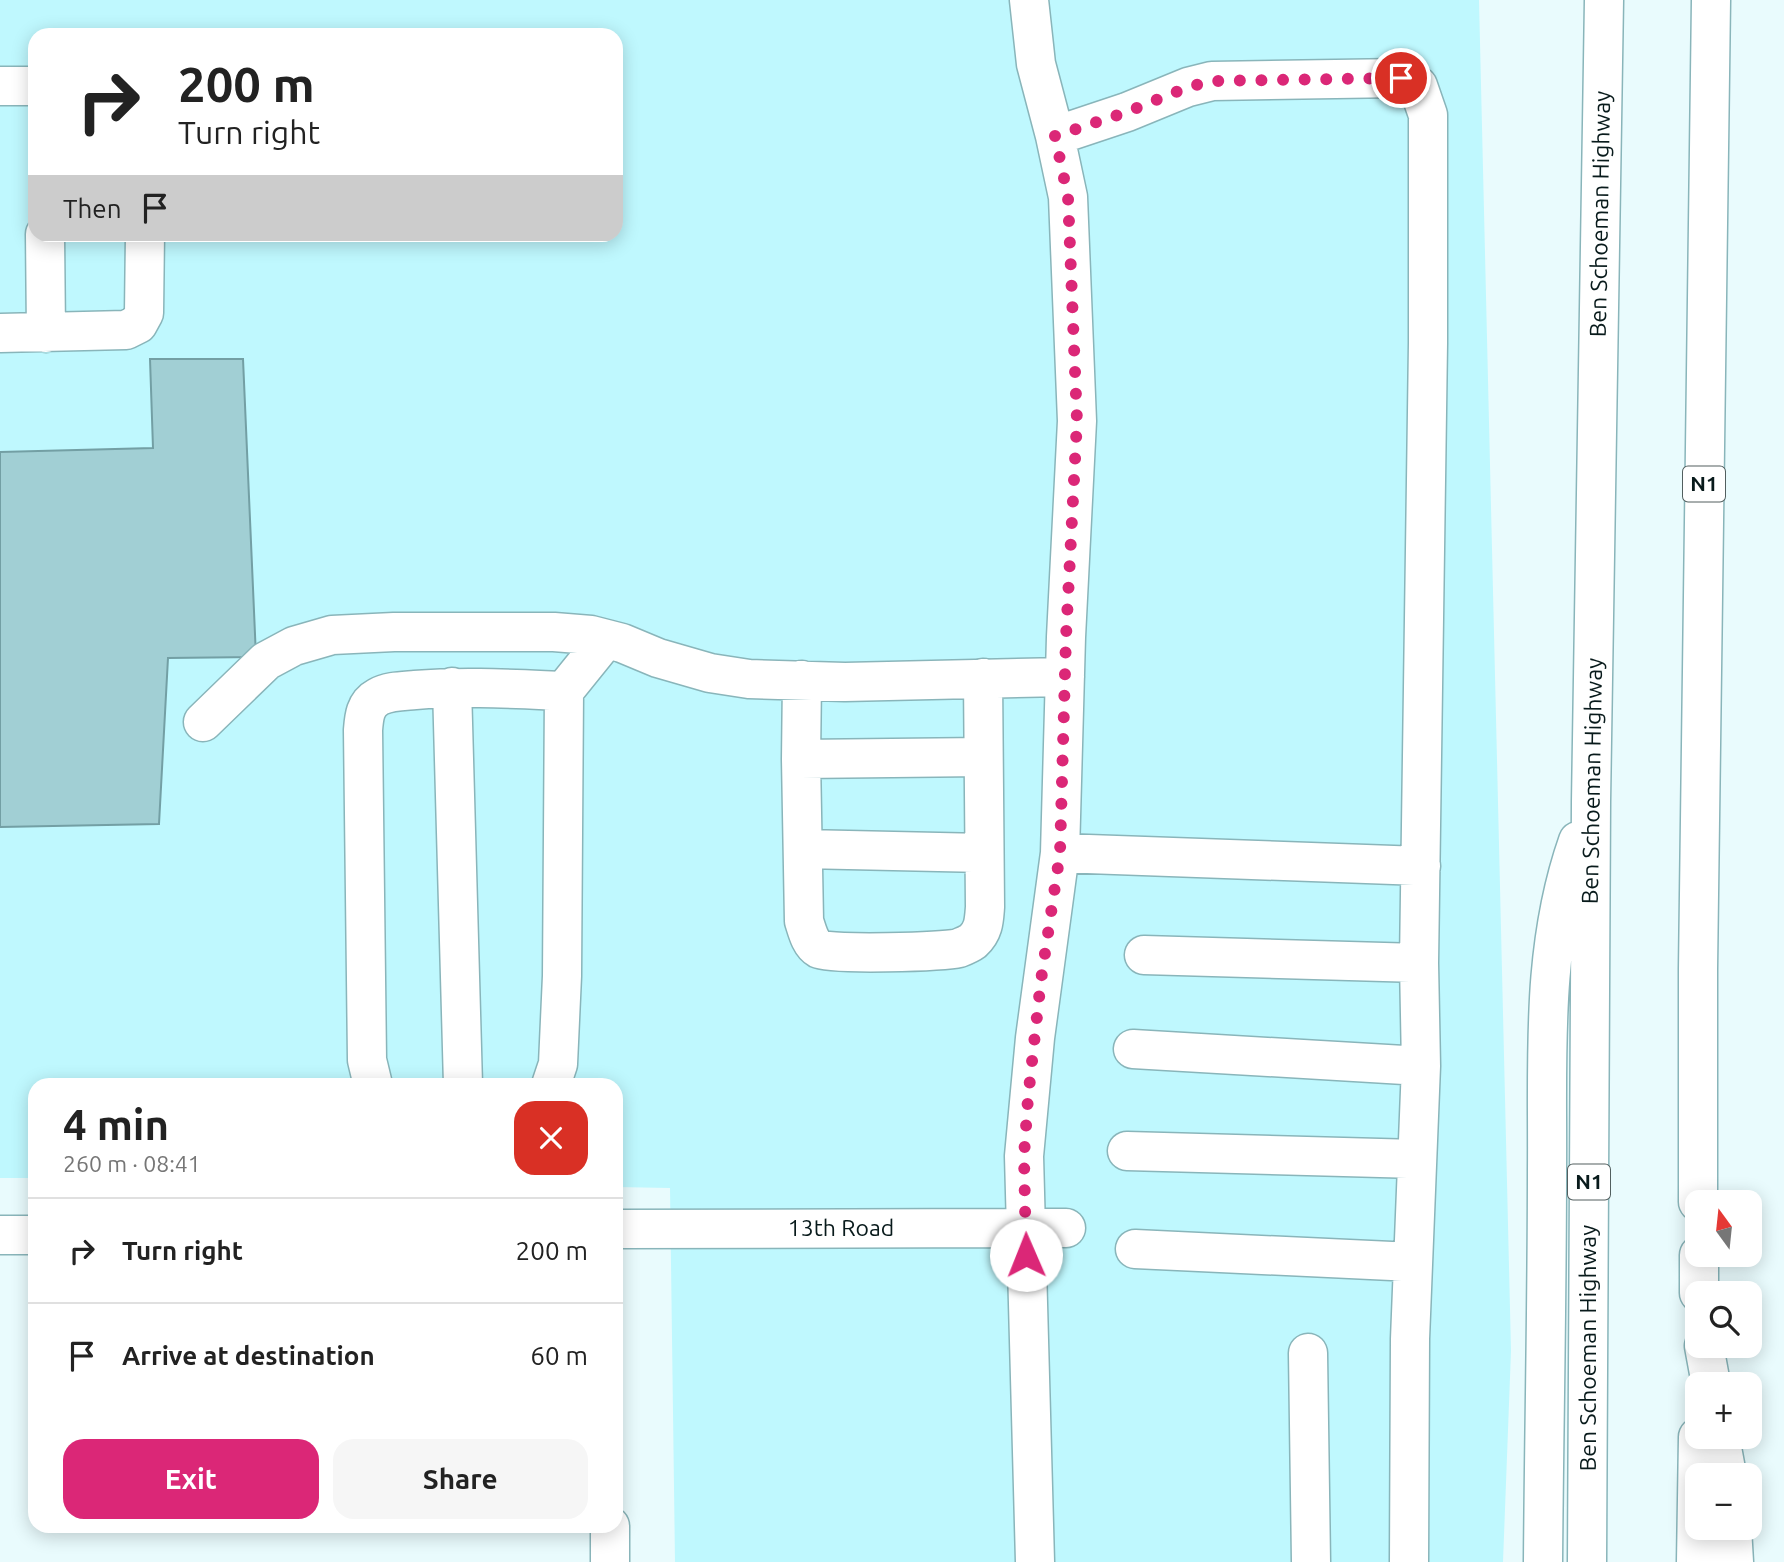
<!DOCTYPE html>
<meta charset="utf-8">
<style>
body{margin:0;font-family:Ubuntu,sans-serif;background:#f6f6f6;color:#222;height:100vh;display:flex;flex-direction:column;font-size:26px;white-space:nowrap}
*{box-sizing:border-box;margin:0}
p{font-size:23px;color:#767676}
.icon{flex:none;width:38px;height:38px;fill:none;stroke:currentColor;stroke-width:2;stroke-linecap:round;stroke-linejoin:round}
.map{position:relative;flex:1;overflow:hidden}
.details{position:absolute;left:28px;top:1078px;width:595px;height:455px;display:flex;flex-direction:column;background:#fff;border-radius:21px;box-shadow:0 4px 18px #0003}
.details>*{flex:none}
.banner{position:absolute;left:28px;top:28px;width:595px;height:214px;border-radius:21px;box-shadow:0 4px 18px #0003;background:#fff;color:#222;overflow:hidden}
.needle{width:46px;rotate:345deg}
.controls{position:absolute;left:1685px;top:1190px;display:grid;gap:14px}
.controls a{display:grid;place-items:center;width:77px;height:77px;border-radius:14px;background:#fff;box-shadow:0 4px 18px #0003;font-size:35px}
.pin{position:absolute;display:grid;place-items:center;width:60px;height:60px;color:#fff;margin:-30px;border:4px solid #fff;border-radius:50%;box-shadow:0 2px 7px #0007}
.me{position:absolute;width:77px;margin:-38px;rotate:359deg;stroke-linejoin:round;filter:drop-shadow(0 0 5px #0008)}
.turn{display:flex;align-items:center;gap:24px;height:147px;padding:0 35px;font-size:32px}
.turn .icon{width:91px;height:91px;stroke-width:2.5}
.turn b{display:block;font-size:49px;line-height:60px}
.then{display:flex;align-items:center;height:66px;padding:0 35px;background:#0003;gap:14px;font-size:26px}
.round{display:grid;place-items:center;flex:none;width:74px;height:74px;border-radius:21px;background:#f6f6f6}
.headline{display:flex;align-items:center;justify-content:space-between;height:119px;padding:0 35px}
h1{font-size:42px;font-weight:700;line-height:52px}
.cta{display:flex;gap:14px;margin-top:auto;padding:14px 35px}
.cta a{flex:1;height:80px;border-radius:21px;background:#db2777;color:#fff;font-size:28px;font-weight:700;line-height:80px;text-align:center}
.cta a+a{background:#f6f6f6;color:#222}
ul{padding:0;list-style:none}
li{display:flex;align-items:center;gap:21px;height:105px;padding:0 35px;border-top:2px solid #e0e0e0}
li div{flex:1}
li b{display:block;font-size:26px}
li em{font-style:normal}
.map>svg:first-child{display:block}
.built{fill:#bff8fe;fill-rule:evenodd}
.building{fill:#a1cfd4;stroke:#739fa4;stroke-width:2}
.lines{fill:none;stroke-linecap:round;stroke-linejoin:round}
.minor-casing{stroke:#89b5ba;stroke-width:41}
.highway-casing{stroke:#89b5ba;stroke-width:41}
.minor{stroke:#fff;stroke-width:38}
.highway{stroke:#fff;stroke-width:38}
.route{stroke:#db2777;stroke-width:12;stroke-dasharray:0 21.6}
.labels{text-anchor:middle;stroke-width:6;stroke-linejoin:round;paint-order:stroke}
.shield{fill:#fff;stroke:#525f5f;stroke-width:2}
.shield-label{font-size:21px;font-weight:bold;fill:#081a1b}
.street-label{font-size:23px;fill:#081a1b;stroke:#fff}
</style>
<div class="map">
<svg width="1784" height="1562" viewBox="0 0 1784 1562">
<rect width="100%" height="100%" fill="#e9fbfd"/>
<!-- built -->
<path class="built" d="M0 0H1479L1511 1351 1503 1562H675L670 1188 616 1187V1085H35V1178H0ZM35 35H616V234H35Z"/>
<!-- building -->
<path class="building" d="M150 359H243L256 657 168 658 159 824 0 827V452L153 448Z"/>
<g class="lines">
<!-- minor casing -->
<g class="minor-casing">
<path id="minor" d="M1029 0 1036 64 1055 136 1068 197 1077 421 1066 637 1060 853 1035 1038 1024 1156 1035 1562
M0 86H35
M1055 136 1127 112 1188 87 1212 81 1401 78 1418 86 1428 115V343L1419 963 1421 1066 1410 1339 1409 1562
M45 234 46 333
M0 333 126 330 138 324 144 313 145 234
M802 680 801 759 804 921C807 930 810 944 819 949 831 955 942 952 959 948 964 946 969 944 973 941 984 931 984 920 985 907L983 678
M452 687 463 1085
M203 722 266 661 294 646 332 635 394 632H554L591 635 622 643 658 658 710 673 749 679 845 682 1065 677
M801 759 983 757
M803 849 984 853
M1060 853 1421 866
M1144 955 1419 963
M1133 1049 1421 1066
M373 1085 367 1060 363 730C364 717 365 704 378 697 388 691 403 691 415 690 465 686 514 689 564 691
M551 1085 558 1064 562 976 564 691 606 639
M1127 1151 1417 1159
M616 1229 1066 1228
M0 1235H35
M1135 1249 1413 1262
M1308 1353 1311 1562
M610 1526V1562"/>
</g>
<!-- highway casing -->
<g class="highway-casing">
<path id="highway" d="M1698 1202V969L1711 0
M1699 1255V1293
M1704 1346 1711 1384
M1720 1437 1727 1475
M1732 1528 1734 1562
M1543 1562C1544 1432 1547 1301 1547 1171 1548 1058 1540 949 1578 841
M1587 1562 1591 802 1604 0
M1696 1562 1698 1437"/>
</g>
<!-- minor -->
<use href="#minor" class="minor"/>
<!-- highway -->
<use href="#highway" class="highway"/>
</g>
<g class="lines">
<!-- route -->
<path class="route" d="M1026 1255 1024 1156 1028 1098 1041 980 1060 853 1066 637 1077 421 1068 197 1055 136 1127 112 1188 87 1212 81 1401 78"/>
</g>
<g class="labels">
<!-- shield labels -->
<g class="shield">
<rect x="1683" y="466.5" width="42" height="35" rx="5"/>
<rect x="1568" y="1164.5" width="42" height="35" rx="5"/>
</g>
<g class="shield-label">
<text x="1704" y="491">N1</text>
<text x="1589" y="1189">N1</text>
</g>
<!-- street labels -->
<g class="street-label">
<text transform="translate(1600 214) rotate(-89)" y="8">Ben Schoeman Highway</text>
<text transform="translate(1592 781) rotate(-89)" y="8">Ben Schoeman Highway</text>
<text x="841" y="1236">13th Road</text>
<text transform="translate(1588 1348) rotate(-90)" y="8">Ben Schoeman Highway</text>
</g>
</g>
</svg>
<div class="controls">
<a><svg class="needle" viewBox="-14 -14 28 28"><path d="M0-13l5 13h-10z" fill="#e53935"/><path d="M0 13l5-13h-10z" fill="#767676"/></svg></a>
<a><svg class="icon" aria-label="search" viewBox="0 0 24 24"><circle cx="10" cy="10" r="6"/><path d="M15 15l6 6"/></svg></a>
<a>+</a>
<a>−</a>
</div>
<div class="pin" style="left:1401px;top:78px;background:#d93025"><svg class="icon" aria-label="arrive" viewBox="0 0 24 24"><path d="M6 21V4h12l-3 4 3 4H6"/></svg></div>
<svg class="me" style="left:1026px;top:1255px" viewBox="-20 -20 40 40"><circle r="19" fill="#fff"/><path d="M0-13L10 11 0 6-10 11z" fill="#db2777"/></svg>
<div class="banner">
<div class="turn"><svg class="icon" aria-label="right" viewBox="0 0 24 24"><path d="M7 20v-9h11M14 6l5 5-5 5"/></svg><div><b>200 m</b>Turn right</div></div>
<div class="then">Then<svg class="icon" aria-label="arrive" viewBox="0 0 24 24"><path d="M6 21V4h12l-3 4 3 4H6"/></svg></div>
</div>
<section class="details">
<div class="headline"><div><h1>4 min</h1><p>260 m · 08:41</p></div><a class="round" style="background:#d93025;color:#fff"><svg class="icon" aria-label="close" viewBox="0 0 24 24"><path d="M6 6l12 12M18 6L6 18"/></svg></a></div>
<ul>
<li><svg class="icon" aria-label="right" viewBox="0 0 24 24"><path d="M7 20v-9h11M14 6l5 5-5 5"/></svg><div><b>Turn right</b></div><em>200 m</em></li>
<li><svg class="icon" aria-label="arrive" viewBox="0 0 24 24"><path d="M6 21V4h12l-3 4 3 4H6"/></svg><div><b>Arrive at destination</b></div><em>60 m</em></li>
</ul>
<div class="cta"><a>Exit</a><a>Share</a></div>
</section>
</div>
